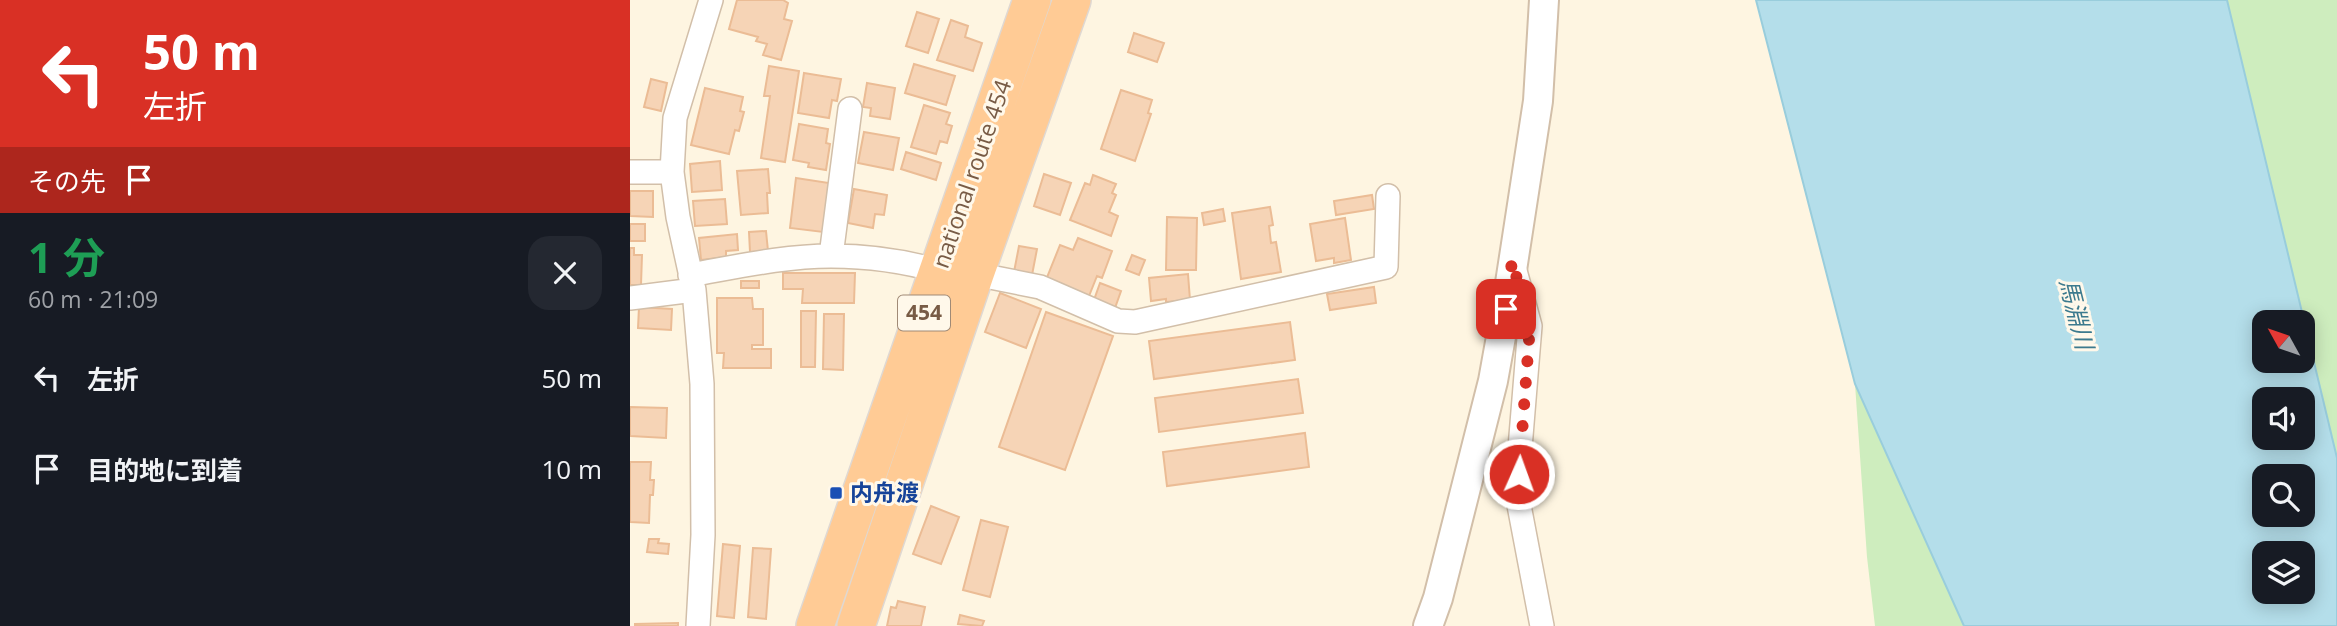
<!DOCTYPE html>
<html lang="ja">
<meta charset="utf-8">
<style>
body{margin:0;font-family:"Open Sans","Noto Sans JP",sans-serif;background:#242831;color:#f1f3f6;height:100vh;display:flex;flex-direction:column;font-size:26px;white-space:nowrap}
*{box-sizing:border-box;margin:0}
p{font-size:23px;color:#9ea1a6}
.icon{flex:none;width:38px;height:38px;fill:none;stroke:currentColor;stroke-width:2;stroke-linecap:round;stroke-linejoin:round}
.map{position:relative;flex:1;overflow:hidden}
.details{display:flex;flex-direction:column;background:#171b24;width:630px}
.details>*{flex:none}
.guide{background:#d93025;color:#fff;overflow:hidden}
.needle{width:46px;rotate:310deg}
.buttons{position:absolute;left:1622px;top:310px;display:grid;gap:14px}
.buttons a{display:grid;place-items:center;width:63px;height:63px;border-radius:14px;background:#171b24;box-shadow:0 4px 18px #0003;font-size:35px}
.pin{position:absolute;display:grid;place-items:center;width:60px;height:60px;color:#fff;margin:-30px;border-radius:14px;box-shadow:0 4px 10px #0006}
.me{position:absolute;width:77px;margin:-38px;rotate:2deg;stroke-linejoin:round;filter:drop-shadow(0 0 5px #0008)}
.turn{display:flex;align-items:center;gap:24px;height:147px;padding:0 28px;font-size:32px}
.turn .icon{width:91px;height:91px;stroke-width:2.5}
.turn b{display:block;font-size:49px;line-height:60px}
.then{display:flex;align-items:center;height:66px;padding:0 28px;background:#0003;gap:14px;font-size:26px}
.round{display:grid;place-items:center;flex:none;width:74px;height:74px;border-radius:21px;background:#242831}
.overview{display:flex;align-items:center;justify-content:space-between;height:119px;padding:0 28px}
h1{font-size:42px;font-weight:700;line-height:52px;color:#1e9e55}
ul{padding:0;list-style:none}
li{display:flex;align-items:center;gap:21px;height:91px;padding:0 28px}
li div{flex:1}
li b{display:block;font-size:26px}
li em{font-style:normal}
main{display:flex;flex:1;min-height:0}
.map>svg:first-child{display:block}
.green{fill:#ceedbe}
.water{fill:#b4deea;stroke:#99cddc;stroke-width:2;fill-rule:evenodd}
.building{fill:#f6d4b6;stroke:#ebbc95;stroke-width:2}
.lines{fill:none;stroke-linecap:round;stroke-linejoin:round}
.minor-casing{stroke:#d2bfa9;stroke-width:26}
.tertiary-casing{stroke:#d2bfa9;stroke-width:32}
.trunk-casing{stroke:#dfd8d2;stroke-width:40}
.minor{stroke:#fff;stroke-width:23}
.tertiary{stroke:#fff;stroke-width:28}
.trunk{stroke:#ffcb95;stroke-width:37}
.route{stroke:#d93025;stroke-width:12;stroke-dasharray:0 21.6}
.transit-dot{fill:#1a4fb4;stroke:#fff8ea;stroke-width:2.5}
.labels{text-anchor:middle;stroke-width:6;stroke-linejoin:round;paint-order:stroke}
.shield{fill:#fff8ea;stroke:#a08a76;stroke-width:2}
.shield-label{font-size:21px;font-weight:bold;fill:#785b45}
.street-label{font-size:23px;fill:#785b45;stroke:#fff8ea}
.transit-label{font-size:23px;font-weight:bold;fill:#164399;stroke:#fff8ea;text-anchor:start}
.water-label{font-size:24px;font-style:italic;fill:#3d7a8e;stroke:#fff8ea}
</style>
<main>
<section class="details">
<div class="guide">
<div class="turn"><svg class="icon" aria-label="left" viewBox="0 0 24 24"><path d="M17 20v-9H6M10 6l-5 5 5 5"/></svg><div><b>50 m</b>左折</div></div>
<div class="then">その先<svg class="icon" aria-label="arrive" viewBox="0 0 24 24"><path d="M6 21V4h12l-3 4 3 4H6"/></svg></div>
</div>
<div class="overview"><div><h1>1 分</h1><p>60 m · 21:09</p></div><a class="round"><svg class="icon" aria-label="close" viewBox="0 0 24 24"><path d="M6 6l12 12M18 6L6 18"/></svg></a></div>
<ul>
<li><svg class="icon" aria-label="left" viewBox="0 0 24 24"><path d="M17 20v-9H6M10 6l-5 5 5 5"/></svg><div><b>左折</b></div><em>50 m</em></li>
<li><svg class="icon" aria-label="arrive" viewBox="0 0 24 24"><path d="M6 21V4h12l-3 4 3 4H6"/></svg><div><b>目的地に到着</b></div><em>10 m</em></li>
</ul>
</section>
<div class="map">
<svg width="1707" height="626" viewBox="0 0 1707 626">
<rect width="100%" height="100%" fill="#fef5e1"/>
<!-- green -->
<path class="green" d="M1597 0H1707V458Z
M1225 384 1334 626H1245L1237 557Z"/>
<!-- water -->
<path class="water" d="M1126 0H1597L1707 458V626H1334L1225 384ZM1634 322H1673V360H1634ZM1634 399H1673V438H1634ZM1634 476H1673V514H1634ZM1634 553H1673V592H1634Z"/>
<!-- building -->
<path class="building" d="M107 0H153L158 3 154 19 162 21 151 60 133 55 137 44 126 41 128 37 99 29Z
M287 12 309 19 298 53 276 46Z
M321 20 338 26 335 37 352 43 343 71 307 60Z
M504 33 534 43 527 62 498 52Z
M284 64 325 76 316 105 275 93Z
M139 66 169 71 155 162 131 158 140 96H134Z
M174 73 211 79 207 101 202 100 199 118 168 113Z
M21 79 37 83 31 111 14 107Z
M237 83 265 88 260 119 240 116 241 108 233 107Z
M75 88 113 97 110 111 114 112 109 131 105 130 99 154 61 145Z
M491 90 522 100 518 113 521 114 505 161 471 149Z
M294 105 320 113 316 124 322 126 317 143 310 141 306 154 281 147Z
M169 124 198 129 196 143 200 144 196 170 178 167 179 163 163 160Z
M234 132 269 138 263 170 228 163Z
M276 152 311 163 306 180 271 169Z
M90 161 92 190 62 192 60 164Z
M138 169 140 193H137L138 213 111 215 107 171Z
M414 174 441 183 430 215 404 206Z
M463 175 486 184 482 193 486 195 479 212 488 216 481 236 440 220 455 183 460 185Z
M166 178 199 183 193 232 160 228Z
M224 189 257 195 254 215 245 214 243 228 218 223Z
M0 191H23V217L0 216Z
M742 195 744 209 706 215 704 201Z
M95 199 97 224 65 226 63 201Z
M640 207 643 225 639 226 641 243 646 242 651 272 611 279 602 213Z
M593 209 595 221 574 225 572 213Z
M537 217 567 218 566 270H536Z
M715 218 721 260 704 263V258L686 261 680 224Z
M0 224H15V241H0Z
M136 231 138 251 120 252 119 232Z
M107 234 108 250 96 251V257L71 260 69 238Z
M448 238 482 251 472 278 467 276 459 296 416 280 430 245 443 250Z
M389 246 407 249 402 275 384 272Z
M0 248H4V255H12L11 285H0Z
M502 255 515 260 509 275 496 270Z
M153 273H225L224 303H172L173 289H153Z
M558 274 560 300 536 302V299L521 301 519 278Z
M111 281H129V288H111Z
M470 283 491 291 485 308 464 300Z
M744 287 746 303 700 310 697 294Z
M370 293 411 309 396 348 355 332Z
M87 298H122L123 309H133V345H122V349H141V368H93L94 353H87Z
M9 307 42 309 41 330 8 328Z
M171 311H186L185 367H171Z
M416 312 483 336 435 470 369 447Z
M194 314H214L213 370 193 369Z
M660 322 665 360 524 379 519 341Z
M668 379 673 413 529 432 525 398Z
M0 407 37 408 36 438 0 436Z
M675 433 679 467 537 486 533 452Z
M0 462H21L20 480H24L23 495H20L19 523 0 522Z
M301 506 329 517 311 564 283 554Z
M351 520 378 527 360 597 333 590Z
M19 539H29L28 543 39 544 38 554 17 552Z
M93 544 110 546 104 618 87 616Z
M123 548 141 549 136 619 118 617Z
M268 601 295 607 291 626H257L261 607 266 608Z
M330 615 354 621 352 626 328 624Z
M48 623V626H5V624Z"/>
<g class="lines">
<!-- minor casing -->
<g class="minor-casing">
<path id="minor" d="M0 172H42
M201 256 220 109
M884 267 900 326 890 448 888 500 912 626
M345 274 410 287 488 321 505 322 756 267 758 196
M60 275C106 267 154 256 201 256 237 256 274 261 309 271
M0 298 64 290
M68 626 73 535 72 384 64 290 48 217 42 172 45 118 81 0"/>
</g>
<!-- tertiary casing -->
<g class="tertiary-casing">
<path id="tertiary" d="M798 626 808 598 863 381 876 309 908 101 914 0"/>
</g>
<!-- trunk casing -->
<g class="trunk-casing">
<path id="trunk" d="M185 626 402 0
M226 626 345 274 442 0"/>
</g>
<!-- minor -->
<use href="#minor" class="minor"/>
<!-- tertiary -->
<use href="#tertiary" class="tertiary"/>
<!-- trunk -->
<use href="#trunk" class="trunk"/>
</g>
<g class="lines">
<!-- route -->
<path class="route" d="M876 309 882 261 900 326 889 474"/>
</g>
<!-- markers -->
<rect class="transit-dot" x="199" y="486" width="14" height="14" rx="3.5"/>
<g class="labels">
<!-- shield labels -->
<rect class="shield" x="268" y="295.5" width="52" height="35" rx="5"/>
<g class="shield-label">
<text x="294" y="320">454</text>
</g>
<!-- street labels -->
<g class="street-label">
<text transform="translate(342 174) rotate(-71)" y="8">national route 454</text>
</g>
<!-- transit labels -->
<g class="transit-label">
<text x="220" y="501">内舟渡</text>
</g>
<!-- water labels -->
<g class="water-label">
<text transform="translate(1446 314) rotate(76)" y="8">馬淵川</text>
</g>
</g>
</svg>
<div class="buttons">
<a><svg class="needle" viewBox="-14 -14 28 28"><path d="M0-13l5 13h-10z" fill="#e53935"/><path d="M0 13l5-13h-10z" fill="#9ea1a6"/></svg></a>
<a><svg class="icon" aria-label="sound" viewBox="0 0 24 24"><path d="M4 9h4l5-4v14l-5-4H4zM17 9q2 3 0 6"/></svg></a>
<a><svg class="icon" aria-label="search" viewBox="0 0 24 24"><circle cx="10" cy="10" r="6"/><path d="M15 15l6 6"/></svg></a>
<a><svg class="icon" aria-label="layers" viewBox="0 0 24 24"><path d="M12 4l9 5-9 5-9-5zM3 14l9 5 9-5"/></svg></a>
</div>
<div class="pin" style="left:876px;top:309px;background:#d93025"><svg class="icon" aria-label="arrive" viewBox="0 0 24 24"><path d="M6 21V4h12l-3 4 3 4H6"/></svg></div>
<svg class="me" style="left:889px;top:474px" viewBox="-20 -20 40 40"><circle r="17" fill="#d93025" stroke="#fff" stroke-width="3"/><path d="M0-11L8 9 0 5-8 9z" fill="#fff"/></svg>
</div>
</main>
